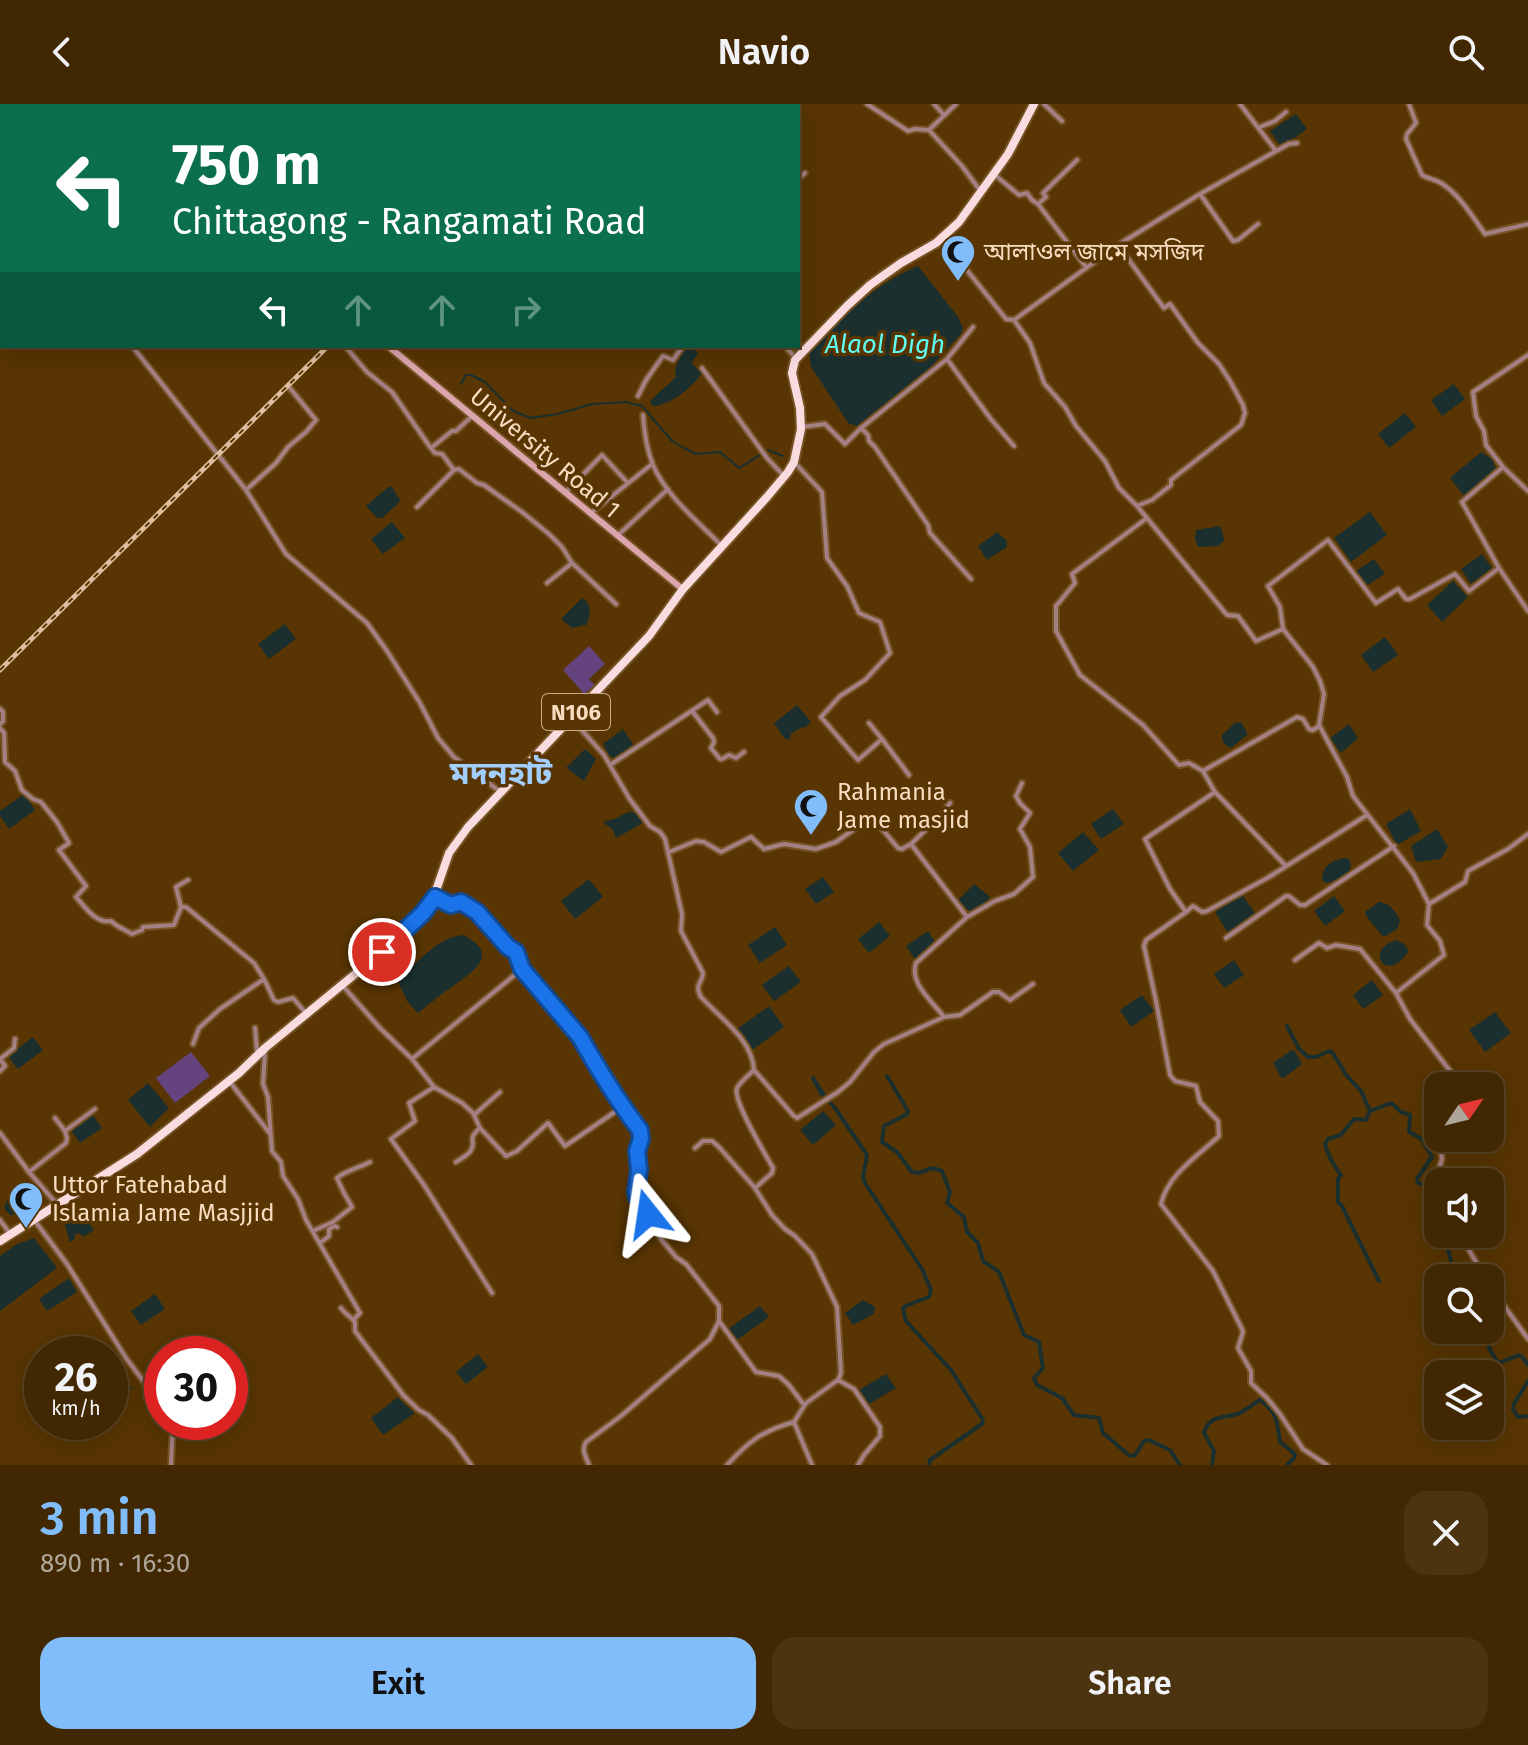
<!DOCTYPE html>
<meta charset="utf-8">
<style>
body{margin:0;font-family:"Fira Sans","Noto Sans Bengali",sans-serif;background:#4c3411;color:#f1f3f6;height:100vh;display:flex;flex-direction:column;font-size:30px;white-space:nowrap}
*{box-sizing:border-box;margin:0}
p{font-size:26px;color:#aea699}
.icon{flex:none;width:44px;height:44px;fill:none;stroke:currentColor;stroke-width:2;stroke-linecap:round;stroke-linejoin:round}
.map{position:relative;height:1361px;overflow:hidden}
.sheet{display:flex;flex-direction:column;background:#422802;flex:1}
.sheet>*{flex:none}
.hud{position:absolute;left:0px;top:0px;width:800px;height:244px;box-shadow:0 4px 20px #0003,0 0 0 2px #5a4424;background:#0b6e4f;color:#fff;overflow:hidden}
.needle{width:52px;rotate:55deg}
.fabs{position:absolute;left:1424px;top:968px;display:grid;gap:16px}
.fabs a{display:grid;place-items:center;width:80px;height:80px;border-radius:16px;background:#422802;box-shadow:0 4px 20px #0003,0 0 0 2px #5a4424;font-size:40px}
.speed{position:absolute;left:24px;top:1232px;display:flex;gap:16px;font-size:40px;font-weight:700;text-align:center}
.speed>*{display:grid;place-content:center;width:104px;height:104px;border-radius:50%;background:#422802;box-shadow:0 4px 20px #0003,0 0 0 2px #5a4424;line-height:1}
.speed small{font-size:20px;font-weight:400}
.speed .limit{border:12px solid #d22;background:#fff;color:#111}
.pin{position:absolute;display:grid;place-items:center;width:68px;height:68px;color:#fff;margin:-34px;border:4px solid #fff;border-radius:50%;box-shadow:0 2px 8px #0007}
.me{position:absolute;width:88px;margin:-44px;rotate:345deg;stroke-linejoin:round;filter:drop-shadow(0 0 6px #0008)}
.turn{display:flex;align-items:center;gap:28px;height:168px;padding:0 40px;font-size:36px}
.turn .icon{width:104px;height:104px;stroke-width:2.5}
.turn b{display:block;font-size:56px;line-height:68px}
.lanes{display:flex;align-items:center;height:76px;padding:0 40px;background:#0003;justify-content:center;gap:40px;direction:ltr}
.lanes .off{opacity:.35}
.round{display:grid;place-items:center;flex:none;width:84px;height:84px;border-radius:24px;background:#4c3411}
.head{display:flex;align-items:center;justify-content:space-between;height:136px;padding:0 40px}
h1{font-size:48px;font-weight:600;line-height:60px;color:#80bdfa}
.cta{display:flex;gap:16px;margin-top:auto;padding:16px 40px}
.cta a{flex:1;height:92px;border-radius:24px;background:#80bdfa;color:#111;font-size:32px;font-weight:600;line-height:92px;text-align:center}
.cta a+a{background:#4c3411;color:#f1f3f6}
header{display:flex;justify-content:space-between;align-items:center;height:104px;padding:0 40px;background:#422802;font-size:36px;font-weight:600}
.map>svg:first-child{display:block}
.green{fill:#65437e}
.water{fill:#1b302e}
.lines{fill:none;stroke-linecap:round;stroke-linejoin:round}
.stream{stroke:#1b302e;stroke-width:2}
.canal{stroke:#1b302e;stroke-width:4}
.minor-casing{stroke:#755324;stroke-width:8}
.secondary-casing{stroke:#755324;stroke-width:10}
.trunk-casing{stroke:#755324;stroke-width:12}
.minor{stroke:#a48085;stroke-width:4}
.secondary{stroke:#dca5ad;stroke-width:6}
.trunk{stroke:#fadce0;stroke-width:8}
.rail-casing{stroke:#dbbf9e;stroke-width:5}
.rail{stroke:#583502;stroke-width:2;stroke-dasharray:6;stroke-linecap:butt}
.route-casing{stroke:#114b97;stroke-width:20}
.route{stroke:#1a73e8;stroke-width:14}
.labels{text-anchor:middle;stroke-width:7;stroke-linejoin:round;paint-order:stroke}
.shield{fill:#583502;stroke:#c7aa86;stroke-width:2}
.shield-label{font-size:22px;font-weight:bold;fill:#f7dcbf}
.poi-label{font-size:24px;fill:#f7dcbf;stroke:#583502;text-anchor:start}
.street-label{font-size:24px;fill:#f7dcbf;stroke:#583502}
.water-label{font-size:26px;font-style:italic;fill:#5ffdf3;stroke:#583502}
.district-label{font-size:32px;font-weight:bold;fill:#a1cefc;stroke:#583502}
</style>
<header><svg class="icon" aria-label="back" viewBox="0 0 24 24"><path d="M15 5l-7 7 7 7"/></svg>Navio<svg class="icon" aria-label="search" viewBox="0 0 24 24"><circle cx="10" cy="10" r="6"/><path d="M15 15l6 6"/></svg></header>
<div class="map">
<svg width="1528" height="1361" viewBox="0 0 1528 1361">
<rect width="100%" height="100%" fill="#583502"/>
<!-- green -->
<path class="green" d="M589 542 605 560 589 575 595 581 584 590 563 566Z
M191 948 210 972 175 999 156 974Z"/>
<!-- water -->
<path class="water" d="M1296 10 1307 25 1281 43 1270 27Z
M918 162 958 213 963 224 961 230 929 265 857 322 849 320 811 263 809 249C838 216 877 178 918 162Z
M694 244 698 251 692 257 693 261 702 269C692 284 671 301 653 302L650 297 676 273C673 263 680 253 686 245Z
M1454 280 1465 295 1442 312 1431 296Z
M1405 309 1416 323 1389 344 1378 330Z
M1481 348 1492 355 1497 367 1465 393 1450 374Z
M388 383H392L400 396 399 399 382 414H377L366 402Z
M1370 408 1387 431 1351 458 1334 434Z
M392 418 405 434 383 450 371 435Z
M1220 422 1223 429 1224 437 1218 442 1198 443 1195 435 1196 426Z
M997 428 1007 437V443L987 456 978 442Z
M1482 450 1492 464 1471 480 1461 465Z
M1374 455 1385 470 1366 482 1356 467Z
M1453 477 1468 493 1442 518 1427 501Z
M584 494C591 504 592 510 586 521L572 524 561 515 580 496Z
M285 520 296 535 269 555 258 540Z
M1385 533 1398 551 1373 568 1361 551Z
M797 601 811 618 805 624 802 623 791 630 790 636 784 634 774 619Z
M1241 618 1247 628V631L1231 644 1227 642 1222 636V631L1235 619Z
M1349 620 1358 634 1341 649 1330 634Z
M623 625 635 643 613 654 611 652H609L603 640Z
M585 645 596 655 584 677 566 664Z
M24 690 35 706 9 725 0 712V707Z
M1113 705 1124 720 1101 735 1091 720Z
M1410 705 1421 727 1397 741 1386 720Z
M628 708H634L643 719 616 734 613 726 604 719 605 717 615 715Z
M1437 725 1448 743 1441 755 1416 758 1411 742Z
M1083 728 1099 746 1073 767 1058 749Z
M1344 754H1348C1358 768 1338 777 1326 779L1322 776C1322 762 1332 756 1344 754Z
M823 773 834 788 816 800 805 785Z
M589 775 603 793 575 815 561 797Z
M974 780 990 793 986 799 970 808 958 796Z
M1242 790 1256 811 1228 829 1215 808Z
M1334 792 1345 807 1325 822 1314 807Z
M1379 798C1389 798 1396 808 1400 816L1398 824 1386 832H1382L1367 813 1365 808Z
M879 818 890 832 869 849 858 835Z
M775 823 787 841 760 859 748 841Z
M928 827 936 839 915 855 906 842Z
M463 831C503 851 471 869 449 885 438 892 429 901 418 909L407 897 398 877C417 859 436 834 463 831Z
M1396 836C1403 839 1407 840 1408 848 1387 881 1363 846 1396 836Z
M1234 856 1244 871 1224 884 1214 870Z
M789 862 801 878 774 897 762 881Z
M1372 876 1383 891 1363 905 1353 891Z
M1142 891 1154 907 1131 923 1120 906Z
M769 902 784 923 752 946 737 925Z
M1495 908 1511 929 1485 948 1469 926Z
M33 933 43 946 18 965 8 952Z
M1292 946 1295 947 1302 960 1284 974H1281L1273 959Z
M148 979 169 1004 150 1023 128 996Z
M823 1007 836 1021 813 1041 800 1026Z
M92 1010 102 1024 80 1039 70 1025Z
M23 1084 29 1085 38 1097 15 1111H10L4 1104 7 1097Z
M67 1104H77L81 1107 94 1126 83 1133 79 1129 75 1130 74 1136 70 1138 63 1115Z
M34 1134 57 1164 0 1207V1152L17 1140Z
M69 1174 77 1188 47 1207 39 1195Z
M155 1190 165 1205 141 1221 131 1207Z
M863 1196 875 1203 874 1210 853 1221 845 1209Z
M760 1202 769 1213 737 1236 728 1225Z
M478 1250 488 1263 466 1280 456 1268Z
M117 1264 132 1285 110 1300V1270Z
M886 1270 896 1284 868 1301 859 1286Z
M398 1293C403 1300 409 1303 415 1309L383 1331 371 1314Z"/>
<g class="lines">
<!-- stream -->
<path class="stream" d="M461 280 466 271H471L485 278 512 306 530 314 558 310 592 300 626 298 642 302 672 337 684 344 696 350 720 348 739 364 768 346 783 352"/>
<!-- canal -->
<path class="canal" d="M1287 922 1299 945 1308 953H1316L1329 947 1332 948 1347 972 1361 987 1370 1007 1391 999 1401 1008 1410 1011 1409 1028 1422 1035 1432 1053 1417 1075 1418 1079 1428 1081 1430 1084 1427 1120 1447 1141 1455 1174
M887 972 908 1007 907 1010 884 1022 882 1038 897 1048 912 1068 918 1069 933 1064 942 1067 950 1088 947 1099 964 1113 967 1128 978 1139 983 1157 999 1168 1024 1231 1039 1238 1043 1264 1034 1274 1037 1281 1062 1294 1074 1311 1099 1314 1103 1329 1130 1352 1135 1351 1144 1337 1149 1336 1170 1346 1180 1361
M828 997 813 974 821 989 835 1004 867 1051 863 1073 865 1079 922 1165 931 1186 929 1193 905 1202 903 1205 906 1217 951 1266 983 1316 982 1320 930 1356 929 1361
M1370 1007 1366 1016 1354 1015 1341 1031 1328 1035 1325 1040C1327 1051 1335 1063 1341 1071L1338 1075V1098L1342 1102 1379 1177
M1490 1223 1493 1232 1489 1244 1497 1258 1499 1259 1519 1251 1523 1254 1528 1261
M1528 1277 1514 1300 1513 1305 1518 1313 1528 1312
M1212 1361 1214 1347 1204 1329C1210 1310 1222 1315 1237 1310 1246 1307 1252 1300 1260 1296 1278 1308 1277 1319 1280 1338L1295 1350 1294 1354 1287 1361"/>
<!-- minor casing -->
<g class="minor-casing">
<path id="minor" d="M363 0 365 2
M635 0 637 2
M867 0 908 27 915 25 929 26 962 62 979 85
M934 0 944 11
M1044 0 1062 17
M1409 0 1416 19 1407 30 1406 35 1422 71C1428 75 1435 75 1441 79 1459 90 1473 113 1485 130L1528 120
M223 2 225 0
M770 2 773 0
M1260 23 1275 17 1286 8
M929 26 956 0
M1276 47 1289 40 1297 39
M995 71 1019 91 1027 89 1032 96 1038 100 1086 163
M798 75 805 69
M1200 90 1233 137 1238 136 1258 120
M1038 100 1046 93 1043 89 1077 56
M942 135 1006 215 1014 216 1030 239 1044 279 1065 303 1076 322 1105 357 1119 384 1137 402 1227 511 1238 512 1256 537 1283 525 1313 563 1320 577 1324 590 1319 621 1347 673 1353 692 1413 769 1429 800
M0 139 2 141
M1014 216 1118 141
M132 242 246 386 286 450 367 519 387 547 420 599 438 634 454 653 498 686
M345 242 367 268 392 288 430 343
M785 242 792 250
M1528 251 1473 288 1476 312 1484 327 1486 341 1503 363 1462 398 1499 464 1528 507
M947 255 990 314 1014 342
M702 264 767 354 781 369
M638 292 646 276 663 252 673 256 683 242
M643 311C644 327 647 346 653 361 665 390 697 417 719 439
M801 323 825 320 845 340 861 324 868 331 869 337 875 343 928 421 930 429 971 475
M861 324 947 255 973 223
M795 359 822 388 827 454 847 482 859 509 880 518 890 549 865 576 840 592 821 613 858 656 882 635 869 619
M1504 364 1528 387
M454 366 459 365 477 379 484 381 522 408 549 430 562 443 572 459 547 479
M246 386 276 359 288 343 306 328 316 316 289 283
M566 388 602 351 627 378
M1137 402 1152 396 1171 381V376L1241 321 1245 309 1243 301 1230 277 1219 260 1198 239 1170 200 1164 204 1118 141 1200 90 1276 47 1240 0
M417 403 454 366 442 350 435 349 431 344 452 327H456L472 312
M591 409 652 360
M1147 414 1072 470 1075 479 1056 502V527L1080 571 1143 621 1179 661 1189 659 1203 667 1297 613 1303 615 1309 625 1313 626 1319 622
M617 432 668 385
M572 459 616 500
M1283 525 1280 503 1268 482 1328 436 1376 499 1398 485 1406 495H1410L1455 470 1469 487 1499 464
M0 605 3 608V617L0 620
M692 607 713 634 714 638 711 644 720 655H722L729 651 736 654 744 648
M571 614 604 651 629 694 650 722 660 728 665 735 682 810 681 827 703 869C702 881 694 879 701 893 721 915 752 935 754 966 749 971 740 978 737 984 732 996 766 1051 773 1064L772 1069 755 1084 772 1111 785 1125 795 1132 812 1150 837 1203 841 1269 838 1276 806 1299 794 1318 812 1361
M0 624 4 629 5 658 15 667 22 686 33 695 41 698 57 718 69 739 59 746 86 782 76 793C85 803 96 820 111 817 117 823 124 825 132 830L142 826 143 823 174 821 181 803 176 783 188 776
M882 635 909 671
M610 661 708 596 717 608
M1203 667 1215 688 1285 761
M1215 688 1145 735 1170 785 1186 808 1193 802 1202 808 1207 807 1269 773 1367 711
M911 740 942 710 950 699
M669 748 696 737 704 738 721 748 751 733 764 745 784 740 816 745 836 738 867 716 873 714 898 744 902 745 911 740 967 813 995 797 1014 790 1033 773 1030 743 1020 725 1030 709 1020 699 1016 692 1022 679
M435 793 451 801 461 798 477 808 508 843 516 848 522 865 580 933 584 943 607 981 641 1030 637 1047 639 1066 637 1093 661 1135 676 1153 686 1160 719 1202V1217L710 1235 621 1312 586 1338C581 1346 586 1353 589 1361
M181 803H186L254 859 264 875
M1186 808 1146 836 1144 842 1156 897 1170 971 1175 977 1196 982 1200 998 1218 1017 1219 1032C1198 1052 1168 1070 1161 1100L1213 1167 1242 1225 1243 1228 1238 1244 1251 1267V1279L1267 1294 1280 1310 1303 1345 1327 1361
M1226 834 1286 792H1289L1300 801H1305L1394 742
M1295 856 1319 839 1327 844 1336 841 1360 845 1396 889
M342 881 379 923 412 955 434 983 462 999 474 1010
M944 913C932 897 909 879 916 859L967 813
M255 924 257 947
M193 940 199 924 220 905 264 875 274 896 278 898 293 894 304 907
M265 947 263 980 268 993 272 1047 281 1058 283 1072 298 1095 306 1116 360 1209 353 1216
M412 955 522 865
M754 966 793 1011 797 1014 838 988 850 978 874 948 884 940 944 913 960 911 993 888H999L1010 896 1033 880
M0 967 5 962 0 955 14 944 15 935
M230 978 271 1031
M1456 982 1457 976 1410 915 1396 889 1444 851 1440 837 1427 821 1429 800 1465 778 1468 767 1508 745 1528 730
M434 983 409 999 415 1017 391 1035 424 1081 492 1189
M500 988 474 1011 480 1024 506 1052 517 1047 548 1019 565 1042 622 1003
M1438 997 1432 1002 1438 1031
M55 1014 65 1027
M0 1029 29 1068 56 1099
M695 1044 703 1037H712L719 1043 755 1084
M456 1058C460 1055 469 1051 471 1046 477 1036 466 1036 480 1024
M29 1068 66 1039 67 1034 65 1027 95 1005
M1438 1078V1069L1442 1055 1439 1034
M0 1116 8 1127
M35 1117 67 1160 126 1254 162 1302
M313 1127 333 1118 352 1103 344 1089 337 1074C345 1067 361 1063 370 1058
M1460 1130 1485 1174
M320 1139 329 1132V1125L335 1122 337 1123
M1490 1182 1528 1235
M341 1204C345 1210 350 1212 355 1218V1227L404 1292 419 1306 428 1311 452 1334 471 1361
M719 1217 756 1268 779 1272 789 1281 804 1301
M838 1276 854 1285 880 1323V1332L864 1351 858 1361
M171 1361 173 1318
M727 1361C749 1337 762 1327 794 1318"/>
</g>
<!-- secondary casing -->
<g class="secondary-casing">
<path id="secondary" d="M98 0 100 2
M388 242 680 483"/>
</g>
<!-- trunk casing -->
<g class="trunk-casing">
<path id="trunk" d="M0 1137 137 1050 239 969 265 944 382 848 432 798 449 749 468 723 649 532 683 485 767 393 788 368 794 358 801 325 800 304 792 269 795 256 847 202 870 181 901 159 936 139 959 118 1008 50 1034 0"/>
</g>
<!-- minor -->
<use href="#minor" class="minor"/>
<!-- secondary -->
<use href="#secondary" class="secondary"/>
<!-- trunk -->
<use href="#trunk" class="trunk"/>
<!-- rail casing -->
<g class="rail-casing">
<path id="rail" d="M3 0 4 2
M586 2 589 0
M0 142 2 132
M0 566 328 242"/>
</g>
<!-- rail -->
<use href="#rail" class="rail"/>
</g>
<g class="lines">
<!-- route casing -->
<g class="route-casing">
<path id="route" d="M382 848 423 809 435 793 451 801 461 798 477 808 508 843 516 848 522 865 580 933C598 965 617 996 640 1026L641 1035 637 1047 639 1066 636 1088 637 1093 648 1110"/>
</g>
<!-- route -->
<use href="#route" class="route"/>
</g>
<!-- icons -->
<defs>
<g id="mosque-pin" transform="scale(1.8)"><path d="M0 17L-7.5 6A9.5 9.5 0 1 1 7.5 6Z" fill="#80bdfa" stroke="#583502"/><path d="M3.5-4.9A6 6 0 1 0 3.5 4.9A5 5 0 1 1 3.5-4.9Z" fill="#111"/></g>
</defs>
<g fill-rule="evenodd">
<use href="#mosque-pin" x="958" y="148"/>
<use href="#mosque-pin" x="811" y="702"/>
<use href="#mosque-pin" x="26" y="1095"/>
</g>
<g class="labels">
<!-- shield labels -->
<rect class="shield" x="542" y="590" width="68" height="36" rx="6"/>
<g class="shield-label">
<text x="576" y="616">N106</text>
</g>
<!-- poi labels -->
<g class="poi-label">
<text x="984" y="156">আলাওল জামে মসজিদ</text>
<text x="837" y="696">Rahmania<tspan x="837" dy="28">Jame masjid</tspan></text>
<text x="52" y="1089">Uttor Fatehabad<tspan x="52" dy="28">Islamia Jame Masjjid</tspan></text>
</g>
<!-- street labels -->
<g class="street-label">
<text transform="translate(545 349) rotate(40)" y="8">University Road 1</text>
</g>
<!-- water labels -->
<g class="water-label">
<text x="885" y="249">Alaol Digh</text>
</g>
<!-- district labels -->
<g class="district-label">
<text x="501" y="680">মদনহাট</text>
</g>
</g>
</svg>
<div class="fabs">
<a><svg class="needle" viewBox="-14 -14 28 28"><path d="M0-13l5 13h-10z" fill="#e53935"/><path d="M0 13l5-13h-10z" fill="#aea699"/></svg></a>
<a><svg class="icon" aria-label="sound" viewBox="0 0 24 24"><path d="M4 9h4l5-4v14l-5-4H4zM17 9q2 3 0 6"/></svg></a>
<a><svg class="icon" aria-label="search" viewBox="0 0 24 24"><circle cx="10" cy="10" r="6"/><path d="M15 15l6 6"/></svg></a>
<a><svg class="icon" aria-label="layers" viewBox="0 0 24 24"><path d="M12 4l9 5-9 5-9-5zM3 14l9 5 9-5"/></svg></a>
</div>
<div class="speed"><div>26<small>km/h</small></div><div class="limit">30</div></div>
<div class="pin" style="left:382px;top:848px;background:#d93025"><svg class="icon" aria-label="arrive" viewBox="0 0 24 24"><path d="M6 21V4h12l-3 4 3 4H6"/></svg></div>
<svg class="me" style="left:648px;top:1110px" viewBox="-20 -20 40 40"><path d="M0-17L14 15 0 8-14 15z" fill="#1a73e8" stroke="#fff" stroke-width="4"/></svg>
<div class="hud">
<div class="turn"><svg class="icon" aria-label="left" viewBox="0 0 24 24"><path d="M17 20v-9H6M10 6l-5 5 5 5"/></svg><div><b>750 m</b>Chittagong - Rangamati Road</div></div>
<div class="lanes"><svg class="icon" aria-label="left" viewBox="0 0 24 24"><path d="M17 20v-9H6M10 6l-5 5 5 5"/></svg><svg class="icon off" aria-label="ahead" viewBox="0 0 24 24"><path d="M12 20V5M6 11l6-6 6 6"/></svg><svg class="icon off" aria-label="ahead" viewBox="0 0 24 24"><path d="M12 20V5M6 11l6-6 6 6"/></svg><svg class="icon off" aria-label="right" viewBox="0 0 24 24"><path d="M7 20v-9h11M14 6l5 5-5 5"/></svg></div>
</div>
</div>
<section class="sheet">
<div class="head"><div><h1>3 min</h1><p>890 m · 16:30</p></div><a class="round"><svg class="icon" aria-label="close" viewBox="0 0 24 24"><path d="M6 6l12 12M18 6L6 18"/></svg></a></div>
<div class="cta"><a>Exit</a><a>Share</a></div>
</section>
